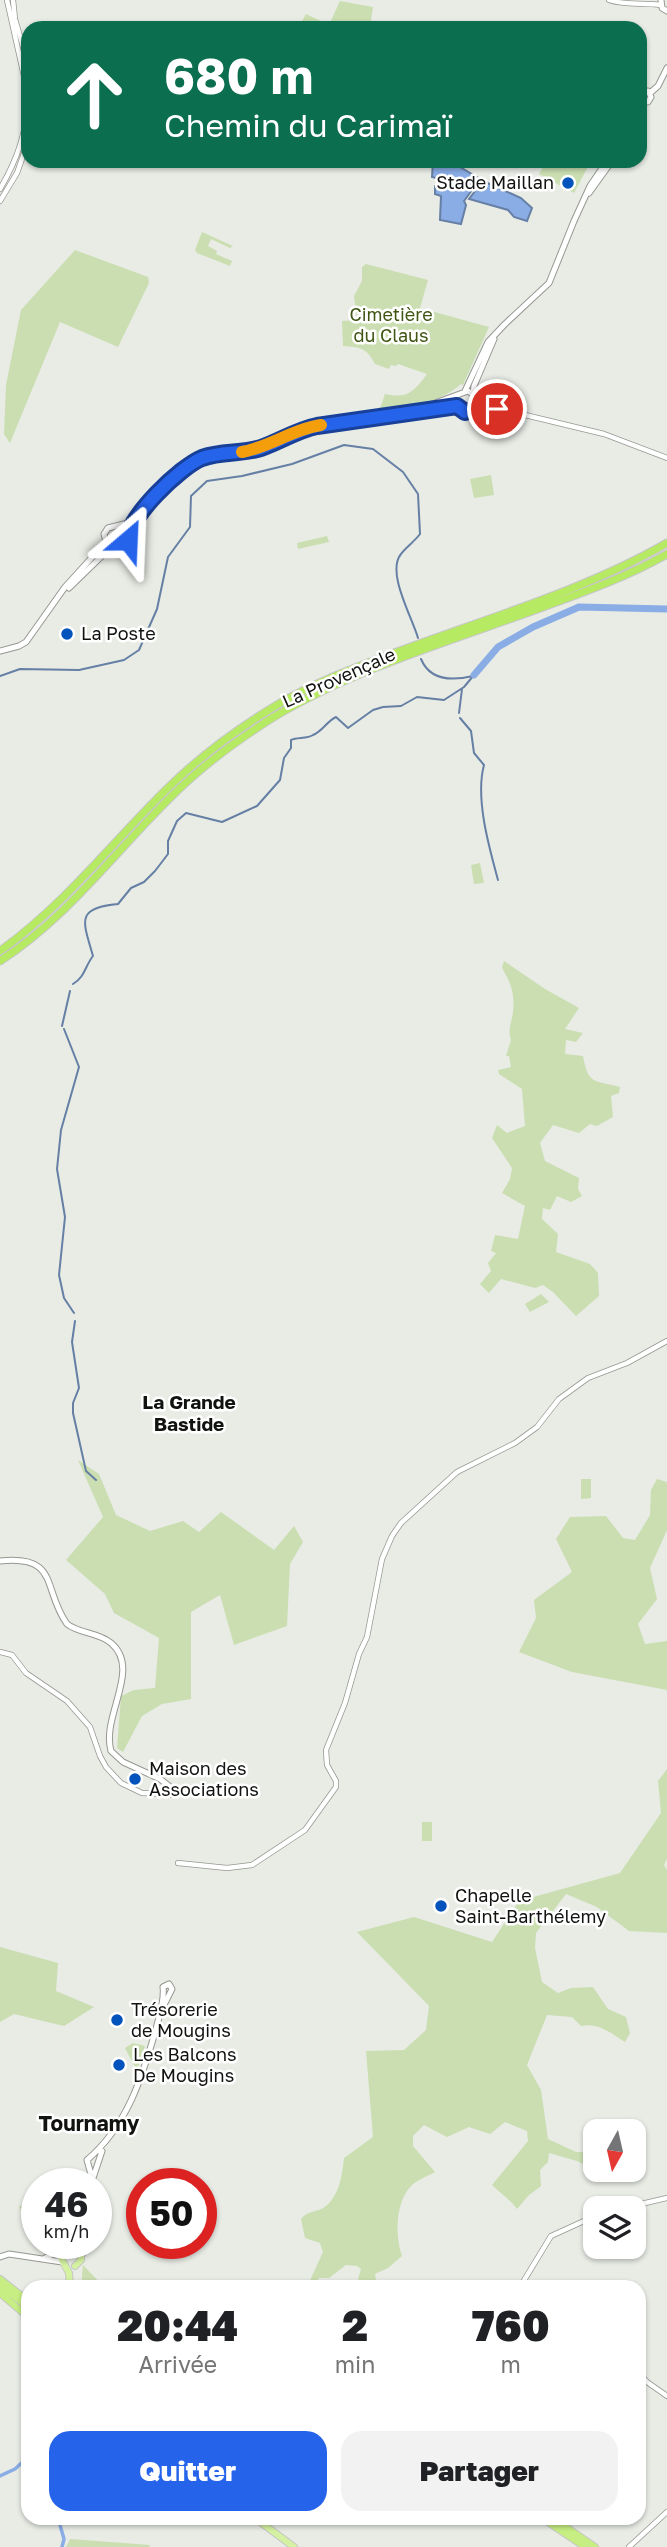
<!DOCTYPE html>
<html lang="fr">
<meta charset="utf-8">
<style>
body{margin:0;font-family:"Golos Text",sans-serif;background:#f2f2f2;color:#202124;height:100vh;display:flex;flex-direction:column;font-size:26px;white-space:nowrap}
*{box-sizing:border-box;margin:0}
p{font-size:23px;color:#757577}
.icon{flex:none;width:38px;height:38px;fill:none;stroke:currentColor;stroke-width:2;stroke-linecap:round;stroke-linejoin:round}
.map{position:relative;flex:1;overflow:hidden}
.drawer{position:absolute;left:21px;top:2280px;width:625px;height:245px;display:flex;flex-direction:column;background:#fff;border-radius:21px;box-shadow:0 2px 5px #0004}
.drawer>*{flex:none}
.top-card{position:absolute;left:21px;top:21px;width:626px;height:147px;border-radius:21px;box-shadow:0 2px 5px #0004;background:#0b6e4f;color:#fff;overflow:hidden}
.needle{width:46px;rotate:188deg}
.tools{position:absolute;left:583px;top:2119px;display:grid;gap:14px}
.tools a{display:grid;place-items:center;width:63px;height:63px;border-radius:14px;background:#fff;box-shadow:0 2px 5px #0004;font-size:35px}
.speed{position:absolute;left:21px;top:2168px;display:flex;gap:14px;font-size:35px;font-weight:700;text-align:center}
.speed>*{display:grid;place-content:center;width:91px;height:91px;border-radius:50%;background:#fff;box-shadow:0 2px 5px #0004;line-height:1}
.speed small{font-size:18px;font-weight:400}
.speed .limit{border:10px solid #d22;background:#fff;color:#111}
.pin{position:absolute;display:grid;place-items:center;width:60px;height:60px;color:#fff;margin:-30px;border:4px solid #fff;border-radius:50%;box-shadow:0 2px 7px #0007}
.me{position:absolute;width:77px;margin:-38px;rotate:26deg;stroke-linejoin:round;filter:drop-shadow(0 0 5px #0008)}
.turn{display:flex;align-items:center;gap:24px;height:147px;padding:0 28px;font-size:32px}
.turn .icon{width:91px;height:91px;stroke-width:2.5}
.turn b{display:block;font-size:49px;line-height:60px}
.eta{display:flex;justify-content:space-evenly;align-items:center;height:119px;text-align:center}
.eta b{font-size:42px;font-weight:800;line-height:49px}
.button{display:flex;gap:14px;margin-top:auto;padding:14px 28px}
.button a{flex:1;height:80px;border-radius:21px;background:#2563eb;color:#fff;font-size:28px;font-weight:800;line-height:80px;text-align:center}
.button a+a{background:#f2f2f2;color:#202124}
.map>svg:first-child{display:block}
.green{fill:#cadeb1}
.water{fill:#8aade5;stroke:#667fa5;stroke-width:2}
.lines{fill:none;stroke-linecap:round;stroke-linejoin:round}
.stream{stroke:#667fa5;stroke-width:2}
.canal{stroke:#8aade5;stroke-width:3.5}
.river{stroke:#8aade5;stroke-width:7}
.tertiary-casing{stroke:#959891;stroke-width:6}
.secondary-casing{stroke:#959891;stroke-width:7}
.primary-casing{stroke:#c6c6c6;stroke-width:8}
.trunk-casing{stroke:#c6c6c6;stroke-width:8}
.motorway-casing{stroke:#c6c6c6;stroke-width:9}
.tertiary{stroke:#fff;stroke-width:4.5}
.secondary{stroke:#fff;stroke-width:5}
.primary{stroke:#d4f2a1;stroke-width:6}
.trunk{stroke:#c6ee82;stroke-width:6}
.motorway{stroke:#b7ea63;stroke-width:7}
.route-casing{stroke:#184099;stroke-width:18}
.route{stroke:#2563eb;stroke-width:12}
.slow{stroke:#f59e0b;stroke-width:12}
.poi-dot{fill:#0353bd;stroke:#fff;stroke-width:2.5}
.labels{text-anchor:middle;stroke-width:5;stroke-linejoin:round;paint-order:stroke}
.poi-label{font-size:18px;fill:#111310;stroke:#fff;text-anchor:start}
.park-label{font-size:18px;fill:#3f5613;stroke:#fff}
.street-label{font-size:18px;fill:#111310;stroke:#fff}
.neighbourhood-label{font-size:19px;font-weight:bold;fill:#111310;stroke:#fff}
.quarter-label{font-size:21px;font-weight:bold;fill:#111310;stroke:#fff}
</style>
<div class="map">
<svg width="667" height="2547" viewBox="0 0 667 2547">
<rect width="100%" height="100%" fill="#e8ece5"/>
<!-- green -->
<path class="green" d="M340 1 373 7 371 20 376 28H323L329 26 316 23 311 28H306V26L305 28H298L306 14 329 25Z
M546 161H591L574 193 539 174Z
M202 232 233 246 230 248 211 239 208 246 217 251 216 254 232 261 230 266 197 253 195 250Z
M75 250 148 277 149 283 118 347 60 322 10 443 4 434 6 385 21 310Z
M366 264 428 280 420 308 489 327 463 385 461 384C444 400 399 414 376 412L381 406 385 394C407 399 414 392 427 374L398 364 396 366 391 365 389 369 375 364C367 348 360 347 343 346L342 321 357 320 354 296 362 281V267Z
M491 475 494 495 474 498 470 479Z
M327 536 329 542 298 549 297 543Z
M480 863 484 883 474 884 471 865Z
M504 961 545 989 579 1008 565 1029 583 1033 576 1042 566 1040 565 1054 583 1056C588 1085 594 1080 620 1087L619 1093 611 1096 613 1117 597 1126 590 1124 579 1133 553 1125 540 1143 545 1161 579 1178 578 1189 582 1196 571 1202 557 1196 550 1210 543 1208 542 1219 558 1234 556 1252 590 1264 598 1273 599 1296 576 1316 553 1292 543 1285 535 1288 501 1279 489 1293 480 1284 491 1271 488 1263 496 1253 491 1251 495 1235 518 1239 525 1206 502 1193 510 1179 512 1168 492 1138 497 1125 507 1133 525 1126 522 1089 499 1074 498 1070 511 1067 509 1056H506L511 1040C507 1029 512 1022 513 1012 515 994 511 983 502 968Z
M541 1294 549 1302 530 1312 525 1304Z
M78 1460 99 1474 116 1515 150 1531 183 1521 199 1532 221 1512 274 1550 294 1526 303 1542 290 1564 287 1626 234 1645 220 1595 191 1612V1699L162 1704 142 1716 123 1752 117 1748 121 1696 134 1690 155 1688 159 1638 114 1613 105 1594 66 1560 103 1517Z
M581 1479H591V1498L581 1499Z
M657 1479 667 1482V1530L650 1568 657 1599 638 1624 645 1644 667 1641V1690L572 1672 519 1652 536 1618 534 1600 572 1572 556 1539 570 1517 606 1516 623 1538 635 1540 650 1515 651 1490Z
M667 1769V1859L664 1865 667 1870V1933L629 1931 597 1907 566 1894 536 1933 535 1948 542 1982 558 1993 571 1988 593 1987 608 2009 626 2017 630 2033 625 2042C611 2033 598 2022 581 2026L572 2017 547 2015 527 2065 541 2090 548 2139 576 2152H591L595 2156V2170L640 2171 642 2177H619L612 2172 601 2174 577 2161 549 2153 548 2162 540 2170 541 2186 528 2196 517 2209C510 2199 501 2194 492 2185L528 2141 527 2131 505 2122 490 2134 469 2127 447 2137 424 2125 413 2136V2146L435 2172C428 2176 417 2180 411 2186 395 2203 395 2236 402 2256L388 2268 375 2274 377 2287H369L358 2279 361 2269 357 2266 346 2265 329 2278H319L315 2287H307L323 2252 320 2243 305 2238 301 2219C307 2210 318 2213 326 2206 340 2194 342 2175 344 2158L373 2137 366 2051 404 2050 426 2030 429 2006 357 1932 414 1917 492 1942 519 1901 620 1873 661 1813 658 1781Z
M422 1822H432V1841H422Z
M0 1947 58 1963 56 1991 94 2007 64 2026 14 2014 0 2022Z
M133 2043 145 2046 137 2071 125 2048Z
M29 2199 36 2205 33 2207 37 2209V2221L31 2224 19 2207 24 2203 32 2206Z
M83 2265 104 2287H81Z
M70 2539 150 2545 149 2547H66Z"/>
<!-- water -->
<path class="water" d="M433 161H450L480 179 464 201 466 205 461 224 440 220 441 196 435 194V186H440V179L432 177Z
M483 181 521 198 532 208 527 221 514 217 508 210 469 199Z"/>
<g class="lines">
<!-- stream -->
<path class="stream" d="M421 659C430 681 452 681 473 676
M0 676 20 669 79 670 124 660 139 650 157 609 168 557 190 527 191 496 207 481 242 476 292 464 344 445 373 449 403 472 418 494 420 534C414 542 405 548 401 554 386 572 412 617 418 638
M459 713 462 689
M460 718 471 731 474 753 484 765C475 798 489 847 498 880
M73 984C85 977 85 966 93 956 83 921 75 908 118 904L131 888 144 882 155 871 168 854V841L177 821 186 813 222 822 257 806 280 780 284 758 291 748V740C297 737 307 739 313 735 323 731 327 721 336 717L348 728 373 710 383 707 401 706 417 697 444 700 464 687 474 675
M62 1026 70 991
M64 1029 79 1067 61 1130 57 1169 65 1217 59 1275 64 1298 74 1313
M75 1321 72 1342 79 1388 73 1403V1413L86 1471 96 1480"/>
<!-- canal -->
<path class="canal" d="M0 2476 15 2469 28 2457
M58 2518 64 2539 62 2547"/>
<!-- river -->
<path class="river" d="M474 675 498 647 533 627 579 607 667 609"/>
<!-- tertiary casing -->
<g class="tertiary-casing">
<path id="tertiary" d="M7 0 28 94
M13 0 15 19 28 64
M609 0C626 6 643 2 661 5
M0 189C17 160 27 132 28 98
M0 201 17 173 28 142
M476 398 488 406 604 434 667 458
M472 410 488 406
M0 1652 12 1655 26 1673 67 1701 90 1727 100 1756 106 1767 121 1783 142 1793 169 1794
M178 1863 227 1868 252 1865 305 1830 336 1787V1781L327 1765 326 1750 345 1703 359 1654 367 1637 382 1559 392 1536 401 1523 457 1472 515 1443 537 1427 559 1399 588 1378 627 1363 667 1341
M624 2208 667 2198
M520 2287 551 2236 595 2216
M639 2373 647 2382 667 2396
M629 2547 667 2512"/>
</g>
<!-- secondary casing -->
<g class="secondary-casing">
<path id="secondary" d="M661 0 662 8 667 11
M640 92 648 91 651 97 648 102H640
M650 93 658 86 667 68
M640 114 644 103
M589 193 612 161
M465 391 488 342 505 324 549 283 574 221 590 186 607 161
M473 394 474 386 494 339
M424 407 468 391 475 396 476 404 470 411H463L457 406
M106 542 104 534 108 528 128 523 179 474 206 457 257 449 307 428 457 406
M69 588 105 553 126 543 128 534 136 518
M0 651 19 646 26 642 65 587 106 542
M0 1561C60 1555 42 1589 67 1624 80 1634 98 1632 111 1643 142 1669 101 1716 111 1751L123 1762 160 1779 173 1789 171 1794 167 1792 168 1788
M92 2178 87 2160C127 2126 142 2078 156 2029 159 2016 165 2000 163 1987L169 1984 172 1989 160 2013
M91 2184 102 2151
M82 2255 85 2244
M0 2257 9 2254 62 2262
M45 2258 62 2250"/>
</g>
<!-- primary casing -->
<g class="primary-casing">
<path id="primary" d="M70 2287 69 2273 60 2256 67 2246 76 2247 81 2252V2260L75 2266
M255 2518 294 2547"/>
</g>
<!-- trunk casing -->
<g class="trunk-casing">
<path id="trunk" d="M0 2279 28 2301
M0 2286 28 2307
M0 2293 28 2317
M542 2518 585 2547
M553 2518 595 2547"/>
</g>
<!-- motorway casing -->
<g class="motorway-casing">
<path id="motorway" d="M0 951C66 904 113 841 171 785 201 756 236 730 272 708 311 684 354 668 397 652 485 619 586 590 667 543
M0 961C71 915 119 846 179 789 207 762 239 739 272 718 354 668 460 638 551 604 590 590 630 575 667 554"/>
</g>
<!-- tertiary -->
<use href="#tertiary" class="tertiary"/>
<!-- secondary -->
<use href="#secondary" class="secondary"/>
<!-- primary -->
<use href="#primary" class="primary"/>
<!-- trunk -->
<use href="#trunk" class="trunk"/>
<!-- motorway -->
<use href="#motorway" class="motorway"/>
</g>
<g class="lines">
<!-- route casing -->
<g class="route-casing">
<path id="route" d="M128 540C128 517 180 467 202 458 221 451 243 454 261 448 281 441 297 430 317 426L457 406 465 412 488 407 497 409"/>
</g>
<!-- route -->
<use href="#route" class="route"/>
<!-- slow -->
<path class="slow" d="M242 452C270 447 293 429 321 425"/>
</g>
<!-- markers -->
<g class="poi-dot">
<circle cx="568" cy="183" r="7"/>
<circle cx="67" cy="634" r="7"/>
<circle cx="135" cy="1779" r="7"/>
<circle cx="441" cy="1906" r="7"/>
<circle cx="117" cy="2020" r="7"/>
<circle cx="119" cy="2065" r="7"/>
</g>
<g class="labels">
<!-- poi labels -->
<g class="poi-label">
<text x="554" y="189" text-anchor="end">Stade Maillan</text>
<text x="81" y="640">La Poste</text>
<text x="149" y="1775">Maison des<tspan x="149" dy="21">Associations</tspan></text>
<text x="455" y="1902">Chapelle<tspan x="455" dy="21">Saint-Barthélemy</tspan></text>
<text x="131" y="2016">Trésorerie<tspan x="131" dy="21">de Mougins</tspan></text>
<text x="133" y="2061">Les Balcons<tspan x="133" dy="21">De Mougins</tspan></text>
</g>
<!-- park labels -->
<g class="park-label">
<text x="391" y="321">Cimetière<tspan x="391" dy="21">du Claus</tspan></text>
</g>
<!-- street labels -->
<g class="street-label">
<text transform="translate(339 678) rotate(-24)" y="6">La Provençale</text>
</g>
<!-- neighbourhood labels -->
<g class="neighbourhood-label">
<text x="189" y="1409">La Grande<tspan x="189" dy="22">Bastide</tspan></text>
</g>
<!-- quarter labels -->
<g class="quarter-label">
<text x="89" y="2131">Tournamy</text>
</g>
</g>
</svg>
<div class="tools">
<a><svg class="needle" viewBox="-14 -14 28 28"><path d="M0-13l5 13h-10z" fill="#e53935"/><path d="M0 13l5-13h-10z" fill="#757577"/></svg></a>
<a><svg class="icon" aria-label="layers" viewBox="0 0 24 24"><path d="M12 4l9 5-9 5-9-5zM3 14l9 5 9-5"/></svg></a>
</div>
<div class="speed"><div>46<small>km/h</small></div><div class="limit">50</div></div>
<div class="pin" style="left:497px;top:409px;background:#d93025"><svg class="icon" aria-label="arrive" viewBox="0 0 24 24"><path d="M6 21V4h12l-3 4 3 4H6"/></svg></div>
<svg class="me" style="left:128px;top:540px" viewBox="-20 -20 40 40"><path d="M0-17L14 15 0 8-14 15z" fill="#2563eb" stroke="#fff" stroke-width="4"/></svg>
<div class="top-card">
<div class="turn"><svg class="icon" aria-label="ahead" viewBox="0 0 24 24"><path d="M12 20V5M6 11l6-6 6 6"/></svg><div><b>680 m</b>Chemin du Carimaï</div></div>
</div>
<section class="drawer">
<div class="eta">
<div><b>20:44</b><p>Arrivée</p></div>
<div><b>2</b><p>min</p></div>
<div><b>760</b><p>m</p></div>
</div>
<div class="button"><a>Quitter</a><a>Partager</a></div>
</section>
</div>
